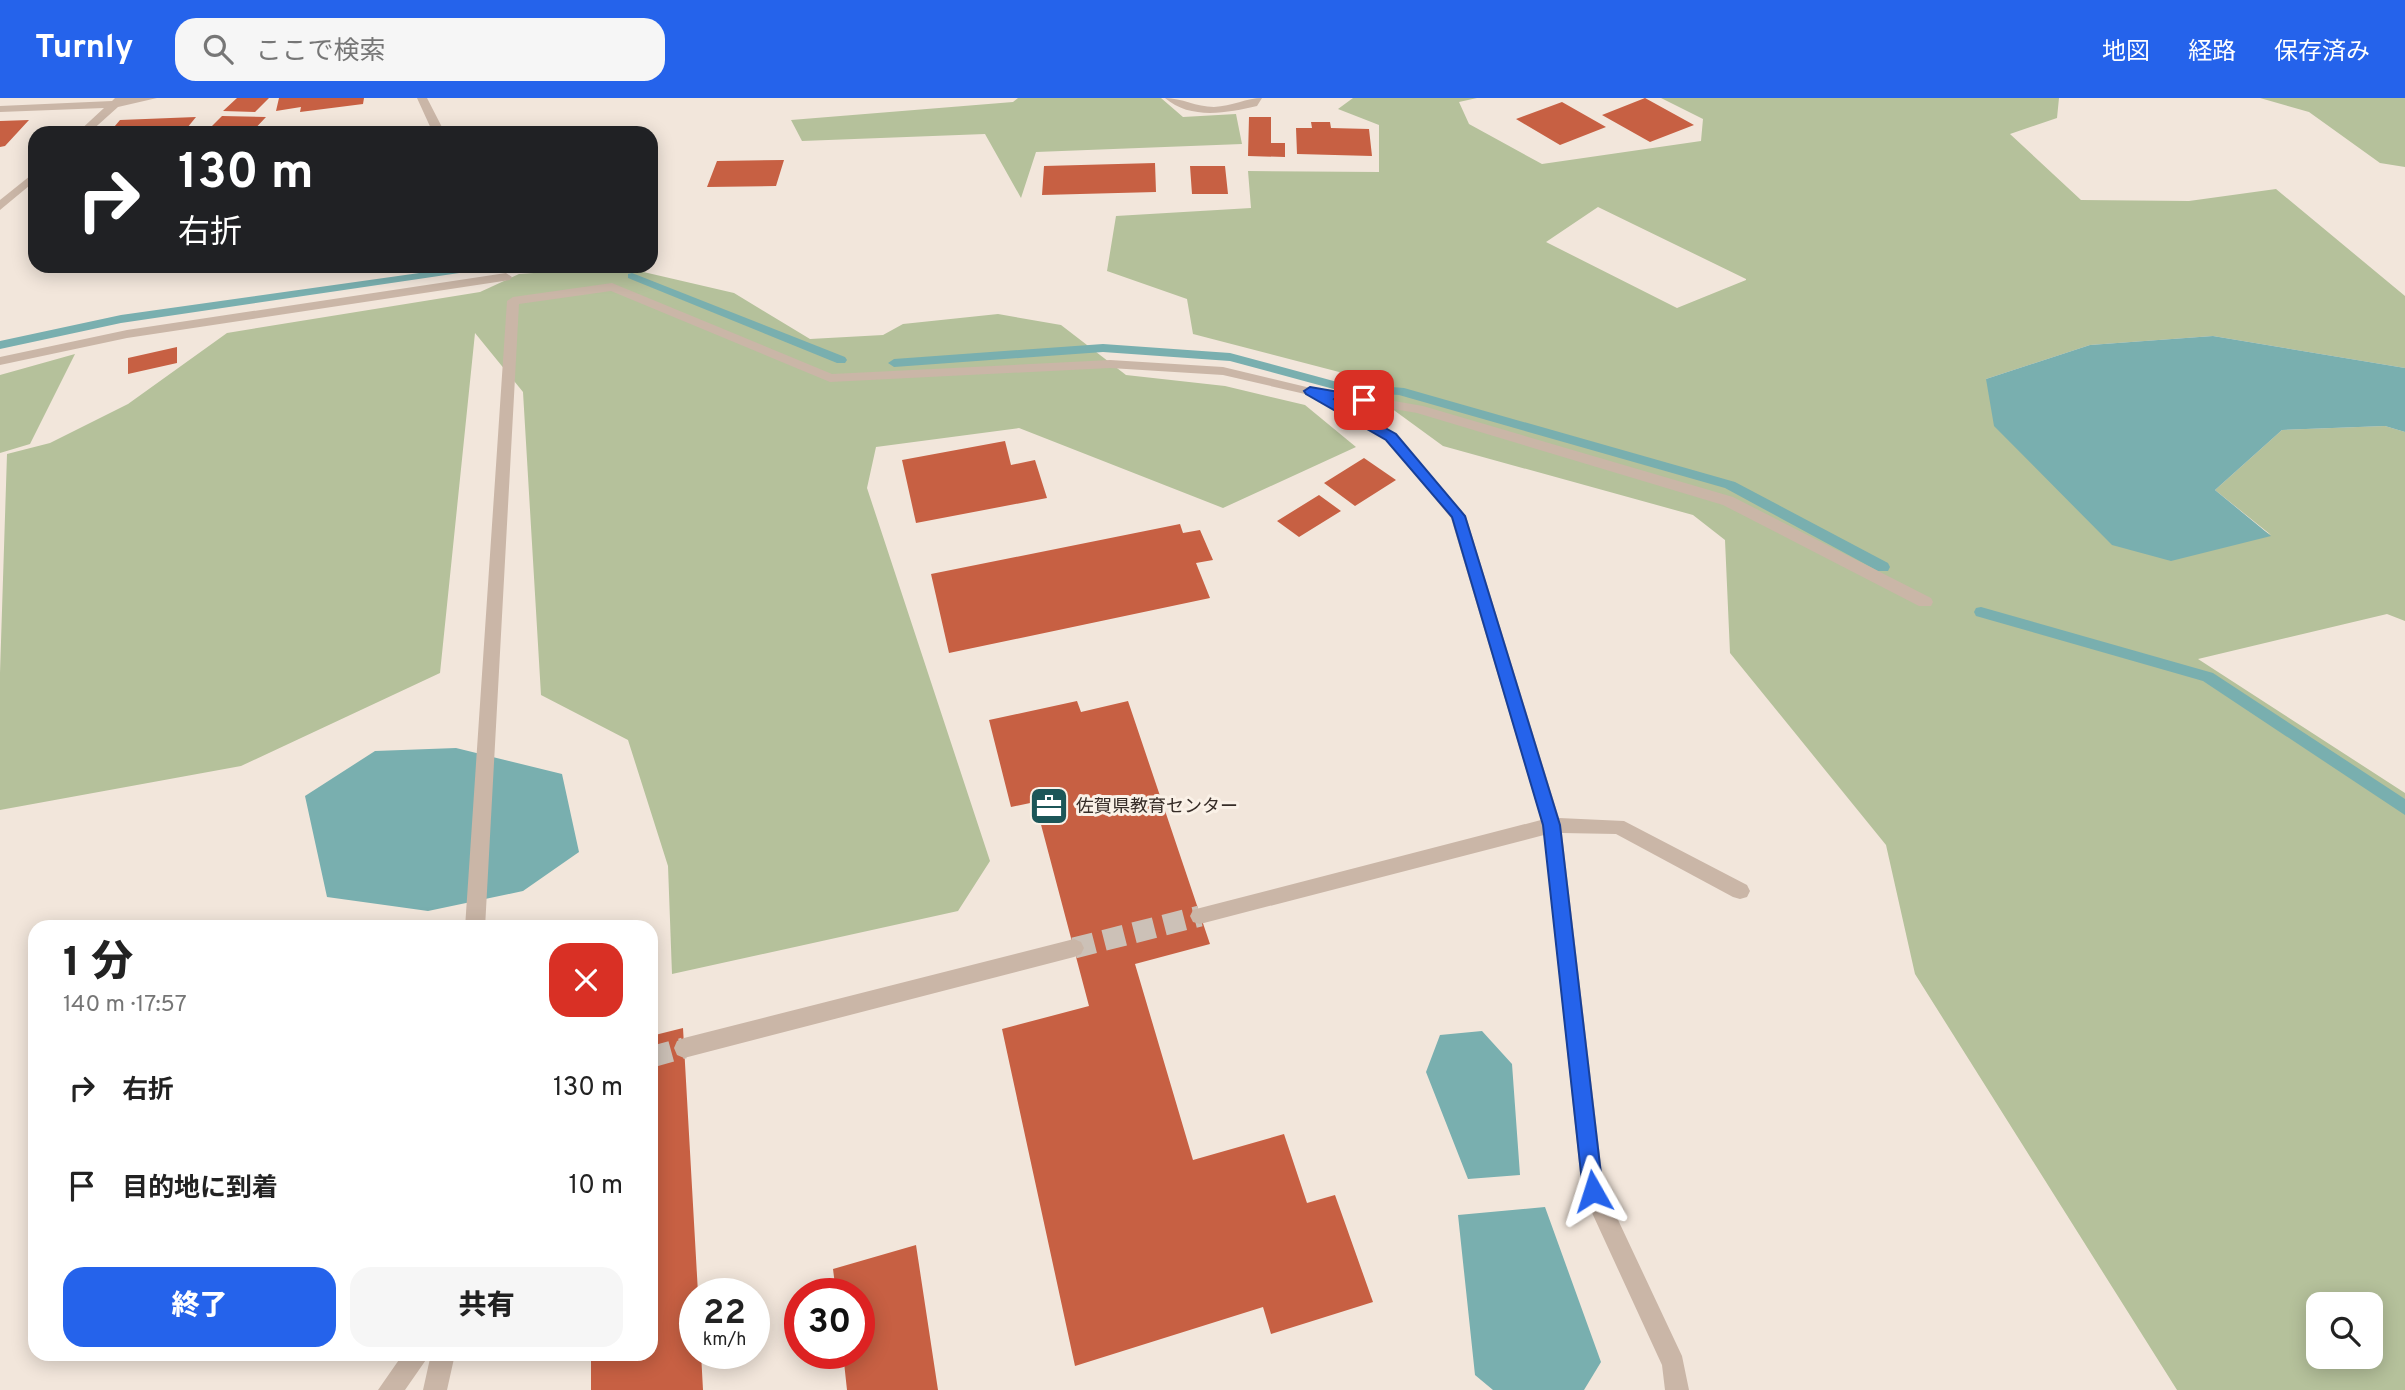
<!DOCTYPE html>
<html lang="ja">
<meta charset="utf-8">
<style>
body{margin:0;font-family:Overpass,"Noto Sans JP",sans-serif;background:#f6f6f6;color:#222;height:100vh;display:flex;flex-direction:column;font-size:26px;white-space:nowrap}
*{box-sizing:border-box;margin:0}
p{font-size:23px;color:#767676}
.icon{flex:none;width:38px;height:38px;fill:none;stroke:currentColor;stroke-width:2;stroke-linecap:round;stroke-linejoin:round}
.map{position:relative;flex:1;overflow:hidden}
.drawer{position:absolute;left:28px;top:822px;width:630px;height:441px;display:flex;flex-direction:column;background:#fff;border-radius:21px;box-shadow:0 4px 18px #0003}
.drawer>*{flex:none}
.hud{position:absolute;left:28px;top:28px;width:630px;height:147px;border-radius:21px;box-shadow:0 4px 18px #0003;background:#202124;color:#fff;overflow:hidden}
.tools{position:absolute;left:2306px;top:1194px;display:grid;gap:14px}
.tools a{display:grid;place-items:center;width:77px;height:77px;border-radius:14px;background:#fff;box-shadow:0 4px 18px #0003;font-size:35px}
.speed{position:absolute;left:679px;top:1180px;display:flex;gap:14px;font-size:35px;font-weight:700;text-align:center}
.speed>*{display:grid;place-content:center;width:91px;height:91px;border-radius:50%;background:#fff;box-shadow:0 4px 18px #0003;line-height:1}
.speed small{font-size:18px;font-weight:400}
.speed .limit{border:10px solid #d22;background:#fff;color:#111}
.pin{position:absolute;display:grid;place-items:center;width:60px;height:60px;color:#fff;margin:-30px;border-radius:14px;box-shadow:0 4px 10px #0006}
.me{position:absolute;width:77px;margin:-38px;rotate:354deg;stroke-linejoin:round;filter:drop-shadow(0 0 5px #0008)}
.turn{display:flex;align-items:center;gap:24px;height:147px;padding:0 35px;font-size:32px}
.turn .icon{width:91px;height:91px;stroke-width:2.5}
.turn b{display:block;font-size:49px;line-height:60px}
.round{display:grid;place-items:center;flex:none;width:74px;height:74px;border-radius:21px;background:#f6f6f6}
.head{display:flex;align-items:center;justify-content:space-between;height:119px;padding:0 35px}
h1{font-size:42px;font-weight:800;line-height:52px}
.action{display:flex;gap:14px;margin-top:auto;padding:14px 35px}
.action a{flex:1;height:80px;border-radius:21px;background:#2563eb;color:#fff;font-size:28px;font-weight:800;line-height:80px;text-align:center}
.action a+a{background:#f6f6f6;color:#222}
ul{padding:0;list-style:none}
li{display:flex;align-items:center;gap:21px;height:98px;padding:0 35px}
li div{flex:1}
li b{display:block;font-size:26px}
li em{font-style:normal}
header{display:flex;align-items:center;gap:42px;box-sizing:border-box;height:98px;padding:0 35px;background:#2563eb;color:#fff}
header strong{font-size:33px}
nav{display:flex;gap:38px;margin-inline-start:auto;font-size:24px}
.search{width:490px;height:63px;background:#f6f6f6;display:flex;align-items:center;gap:18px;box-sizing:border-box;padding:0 24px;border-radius:21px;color:#767676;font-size:26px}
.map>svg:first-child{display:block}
.green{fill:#b5c19b;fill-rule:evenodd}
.water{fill:#79afaf}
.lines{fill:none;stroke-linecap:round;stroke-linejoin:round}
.stream{fill:#79afaf;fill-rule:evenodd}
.building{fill:#c76043}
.minor-tunnel{stroke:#ccc1b7;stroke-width:21;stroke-dasharray:21 10;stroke-linecap:butt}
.minor{fill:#cab6a7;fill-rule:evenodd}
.route{fill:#2563eb;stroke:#184099;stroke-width:2}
.labels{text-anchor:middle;stroke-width:6;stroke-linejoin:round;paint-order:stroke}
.poi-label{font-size:18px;fill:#362c27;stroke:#faf1e7;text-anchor:start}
</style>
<header>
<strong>Turnly</strong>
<div class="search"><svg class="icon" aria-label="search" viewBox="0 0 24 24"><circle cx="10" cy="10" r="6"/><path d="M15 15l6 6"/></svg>ここで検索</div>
<nav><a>地図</a><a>経路</a><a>保存済み</a></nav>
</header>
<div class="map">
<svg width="2405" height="1292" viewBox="0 0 2405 1292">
<rect width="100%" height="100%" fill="#f2e6db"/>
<!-- green -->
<path class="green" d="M1018 0H1161L1183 19 1236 16 1242 46 1036 54 1021 100 985 36 802 43 791 22 1013 4Z
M1353 0H1477L1459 4 1469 26 1542 66 1701 43 1703 21 1661 0H2059L2057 20 2010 36 2081 102 2189 103 2276 91 2405 198V270L2213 238 2090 247 1986 281 2271 437 2215 392 2282 332 2385 328 2405 334V523L2387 516 2198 561 2405 695V1292H2177L1915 876 1886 747 1730 555 1725 442 1693 417 1443 348 1343 275 1193 236 1187 201 1107 173 1116 118 1251 110 1248 73 1379 74V27L1338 11ZM1598 109 1746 181V182L1677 210 1546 144ZM2319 1206H2371V1258H2319Z
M2260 0H2405V69L2380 65 2309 14Z
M622 169 734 195 810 241 883 237 903 226 998 216 1061 227 1126 277 1225 288 1305 307 1356 349 1223 410 1019 330 876 349 867 390 990 763 958 813 672 876 668 768 628 642 541 597 523 294 475 235 440 575 241 668 0 712V575L7 356 50 345 128 306 227 235 480 194 519 176Z
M75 256 30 346 0 355V277Z"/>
<!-- water -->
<path class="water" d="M2213 238 2405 270V334L2385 328 2282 332 2215 392 2271 438 2171 463 2112 447 1994 328 1986 281 2090 247Z
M456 650 562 676 579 754 523 793 428 813 327 799 305 698 375 653Z
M1482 933 1512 966 1520 1077 1468 1081 1426 974 1440 937Z
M1545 1109 1601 1264 1584 1292H1493L1475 1277 1458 1117Z"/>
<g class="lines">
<!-- stream -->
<path class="stream" d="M462 169 468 172 466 174 121 225 0 251V243L121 217Z
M632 175 845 259 847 262 845 265H837L628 180V176Z
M1103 246 1230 255 1341 285 1404 290 1735 384 1888 465 1890 469 1888 473H1878L1725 390 1399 297 1341 293 1230 263 1103 254 894 269 888 265 894 261Z
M1981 509 2213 575 2405 701V717L2203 583 1976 518 1974 514 1976 510Z"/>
</g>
<!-- building -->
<path class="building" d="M237 0H269L255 14 223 13Z
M279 0H364L363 6 300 14 301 9 276 13Z
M1645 0 1694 27 1650 44 1602 17Z
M1562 4 1606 29 1560 47 1516 21Z
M222 18 266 19 251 35H205Z
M196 19 183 35H109L120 22Z
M1249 19H1271V45H1285V59L1248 58Z
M29 22 5 48 0 49V23Z
M1311 24H1330L1331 30 1369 31 1372 58 1297 56 1296 30H1312Z
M784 62 776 88 707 89 717 63Z
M1155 65 1156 94 1042 97 1044 68Z
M1190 68H1225L1228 96H1192Z
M177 249V265L128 276V260Z
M1005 343 1011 367 1035 362 1047 400 916 425 902 362Z
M1364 360 1396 382 1355 408 1324 385Z
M1319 397 1341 413 1299 439 1277 423Z
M1180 426 1183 435 1200 432 1213 462 1196 465 1210 500 949 555 931 476Z
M1077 603 1081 614 1128 603 1210 846 1135 866 1193 1062 1284 1036 1307 1105 1335 1097 1373 1204 1271 1236 1263 1209 1075 1268 1002 931 1089 908 1035 704 1011 709 989 622Z
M683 930 698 1195H695V1255H701L703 1292H591V1256H651V938Z
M916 1147 938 1292H847L843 1255H859V1195H836L833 1171Z"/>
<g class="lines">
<!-- minor-tunnel -->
<path class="minor-tunnel" d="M1074 850 1200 818
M651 959 684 950"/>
<!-- minor -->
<path class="minor" d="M115 0H157L118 9 89 35H77L104 10 0 14V8L112 3Z
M417 0H427L445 35H433Z
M1165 0C1182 0 1196 9 1214 9 1232 8 1247 0 1262 0L1257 8C1227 15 1190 22 1165 0Z
M35 74V83L0 112V102Z
M506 175 512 179 510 182 127 240 0 267V259L127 232Z
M612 185 832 276 1110 262 1223 269 1319 292 1324 291 1423 308 1733 399 1931 500 1933 504 1931 508H1919L1723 407 1417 315 1335 301 1396 336 1466 418 1559 720 1624 723 1747 787 1750 793 1747 799 1740 801 1733 799 1616 736 1562 735 1604 1092 1682 1258 1689 1292H1665L1662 1267 1582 1093 1544 737 1200 826 1193 824 1190 818 1193 812 1200 810 1541 722 1451 420 1386 342 1305 296 1223 277 1110 270 830 284 611 193 519 206 485 830H465L507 203 513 199Z
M1074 841 1081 844 1084 850 1081 856 1074 859 684 960 677 957 674 950 677 943 684 940Z
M403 1256H430L405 1292H378Z
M431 1256H455L447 1292H423Z"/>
</g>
<!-- route -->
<path class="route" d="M1310 289 1368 299V305L1364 306 1333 301 1396 336 1465 418 1560 727 1603 1093 1600 1100 1593 1103 1586 1100 1583 1093 1543 727 1452 419 1386 342 1306 296 1304 293Z"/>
<!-- icons -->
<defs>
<g id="office-square" transform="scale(2.0125)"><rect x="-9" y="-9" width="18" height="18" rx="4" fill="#1c5658" stroke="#faf1e7"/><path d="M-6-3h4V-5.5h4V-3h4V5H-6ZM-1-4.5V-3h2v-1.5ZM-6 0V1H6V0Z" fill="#fff"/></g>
</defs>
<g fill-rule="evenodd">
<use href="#office-square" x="1049" y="708"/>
</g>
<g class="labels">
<!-- poi labels -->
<g class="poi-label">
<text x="1076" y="714">佐賀県教育センター</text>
</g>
</g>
</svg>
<div class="tools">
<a><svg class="icon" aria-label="search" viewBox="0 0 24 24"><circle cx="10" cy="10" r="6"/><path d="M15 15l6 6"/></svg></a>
</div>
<div class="speed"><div>22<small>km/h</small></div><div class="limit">30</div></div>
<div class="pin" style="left:1364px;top:302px;background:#d93025"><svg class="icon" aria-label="arrive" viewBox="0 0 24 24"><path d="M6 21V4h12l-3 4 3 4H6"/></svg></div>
<svg class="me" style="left:1593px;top:1093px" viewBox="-20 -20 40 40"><path d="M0-17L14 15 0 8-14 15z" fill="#2563eb" stroke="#fff" stroke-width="4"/></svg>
<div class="hud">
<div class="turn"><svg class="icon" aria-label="right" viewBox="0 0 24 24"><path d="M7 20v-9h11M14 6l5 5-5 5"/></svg><div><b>130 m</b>右折</div></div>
</div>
<section class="drawer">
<div class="head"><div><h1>1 分</h1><p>140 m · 17:57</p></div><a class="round" style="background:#d93025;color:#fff"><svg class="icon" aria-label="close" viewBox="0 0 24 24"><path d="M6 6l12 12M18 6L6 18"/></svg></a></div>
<ul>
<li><svg class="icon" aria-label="right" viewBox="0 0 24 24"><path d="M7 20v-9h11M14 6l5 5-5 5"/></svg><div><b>右折</b></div><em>130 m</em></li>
<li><svg class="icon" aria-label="arrive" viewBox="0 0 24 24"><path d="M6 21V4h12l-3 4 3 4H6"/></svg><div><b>目的地に到着</b></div><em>10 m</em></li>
</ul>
<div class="action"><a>終了</a><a>共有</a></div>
</section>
</div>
